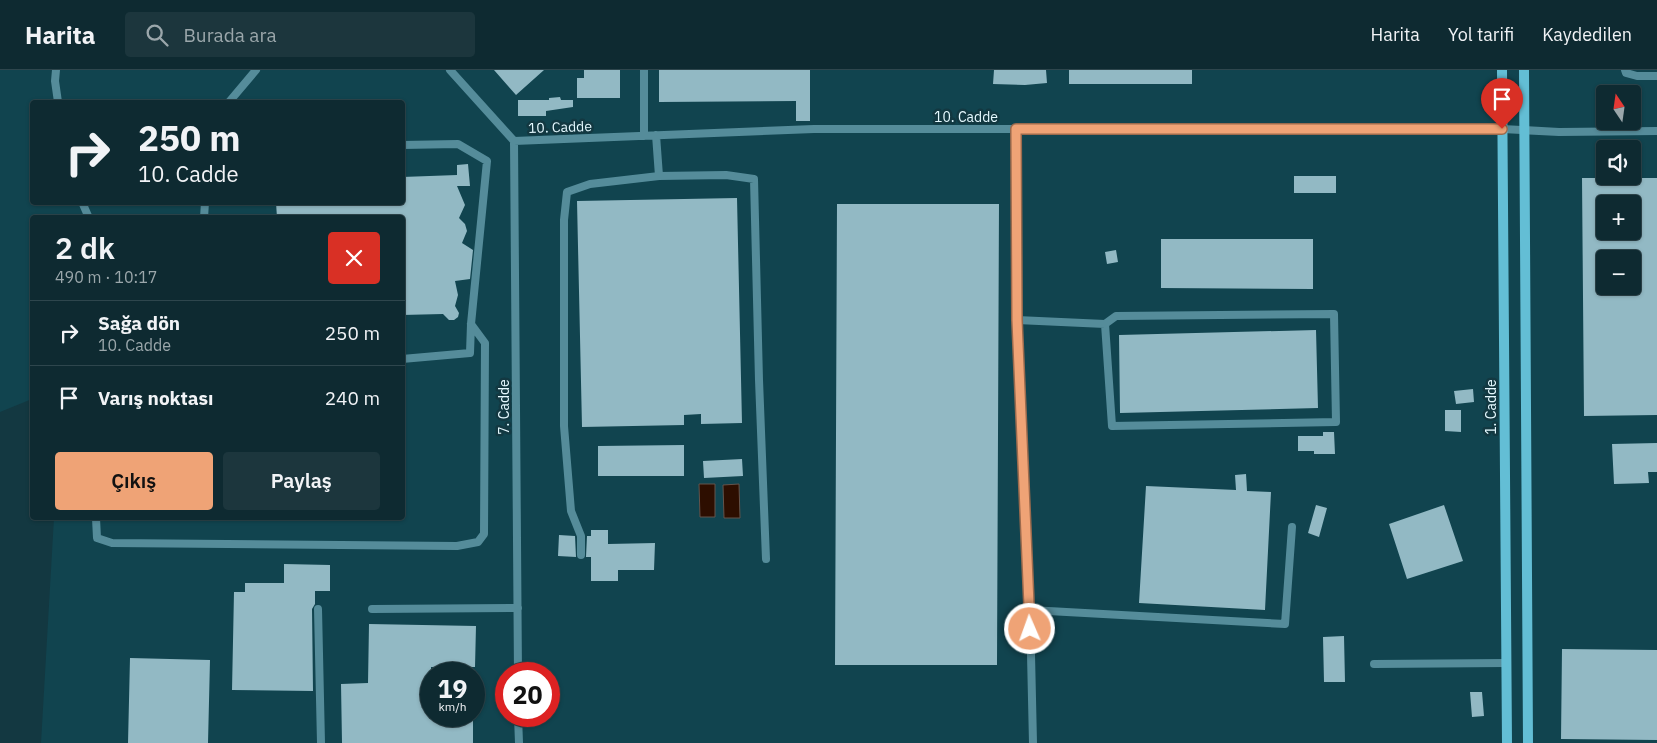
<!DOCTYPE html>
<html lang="tr">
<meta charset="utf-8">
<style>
body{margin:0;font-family:"IBM Plex Sans",sans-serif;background:#1c363d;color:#f1f3f6;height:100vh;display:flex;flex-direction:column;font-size:19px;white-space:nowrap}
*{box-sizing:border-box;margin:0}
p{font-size:16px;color:#9ba7ab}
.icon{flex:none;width:28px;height:28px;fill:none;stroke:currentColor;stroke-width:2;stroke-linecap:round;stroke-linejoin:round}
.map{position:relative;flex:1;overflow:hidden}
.drawer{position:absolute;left:30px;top:145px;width:375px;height:305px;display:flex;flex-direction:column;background:#0e2a31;border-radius:5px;box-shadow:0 1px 4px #0004,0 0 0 1px #2e464d}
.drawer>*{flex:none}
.hud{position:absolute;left:30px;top:30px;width:375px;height:105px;border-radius:5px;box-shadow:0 1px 4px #0004,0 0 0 1px #2e464d;background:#0e2a31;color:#f1f3f6;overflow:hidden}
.needle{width:32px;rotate:347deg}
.fabs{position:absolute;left:1596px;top:15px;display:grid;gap:10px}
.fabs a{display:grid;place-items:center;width:45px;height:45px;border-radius:5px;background:#0e2a31;box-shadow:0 1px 4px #0004,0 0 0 1px #2e464d;font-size:25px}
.speed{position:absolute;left:420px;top:592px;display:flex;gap:10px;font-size:25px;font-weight:700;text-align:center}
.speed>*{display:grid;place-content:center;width:65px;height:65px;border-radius:50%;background:#0e2a31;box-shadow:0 1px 4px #0004,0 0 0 1px #2e464d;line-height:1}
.speed small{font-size:12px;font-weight:400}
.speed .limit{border:8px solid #d22;background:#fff;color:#111}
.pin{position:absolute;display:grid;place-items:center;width:42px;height:42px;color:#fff;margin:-51px -21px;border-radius:50% 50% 50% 0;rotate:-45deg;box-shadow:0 0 5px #0007}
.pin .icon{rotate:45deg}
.me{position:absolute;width:55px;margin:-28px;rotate:358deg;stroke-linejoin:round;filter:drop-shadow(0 0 4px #0008)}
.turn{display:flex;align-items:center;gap:18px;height:105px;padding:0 25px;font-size:22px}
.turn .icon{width:65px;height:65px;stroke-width:2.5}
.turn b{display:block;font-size:35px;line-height:42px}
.round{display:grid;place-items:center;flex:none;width:52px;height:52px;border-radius:5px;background:#1c363d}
.summary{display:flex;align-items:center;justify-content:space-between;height:85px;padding:0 25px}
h1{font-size:30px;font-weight:600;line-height:38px}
.cta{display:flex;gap:10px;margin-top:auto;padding:10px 25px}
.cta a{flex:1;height:58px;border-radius:5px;background:#efa376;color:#111;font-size:20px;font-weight:600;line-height:58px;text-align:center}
.cta a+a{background:#1c363d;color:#f1f3f6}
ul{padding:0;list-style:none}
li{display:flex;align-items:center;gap:15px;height:65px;padding:0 25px;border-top:1px solid #2e464d}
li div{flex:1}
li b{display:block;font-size:19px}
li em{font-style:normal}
header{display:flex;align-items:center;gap:30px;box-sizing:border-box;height:70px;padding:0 25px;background:#0e2a31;border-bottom:1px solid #2e464d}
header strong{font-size:24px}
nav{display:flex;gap:28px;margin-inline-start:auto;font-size:18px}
.search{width:350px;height:45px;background:#1c363d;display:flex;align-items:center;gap:12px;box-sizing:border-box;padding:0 18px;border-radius:5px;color:#9ba7ab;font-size:19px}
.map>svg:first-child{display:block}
.built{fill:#11444f;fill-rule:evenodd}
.water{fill:#2d0e00;stroke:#64544c}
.building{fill:#92b9c4;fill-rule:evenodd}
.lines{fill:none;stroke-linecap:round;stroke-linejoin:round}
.lane{stroke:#558c9a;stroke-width:8}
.secondary{stroke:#63bed5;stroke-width:10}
.route-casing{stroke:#9b6a4d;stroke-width:12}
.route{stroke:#efa376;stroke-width:9}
.labels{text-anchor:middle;stroke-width:5;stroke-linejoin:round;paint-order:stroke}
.street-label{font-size:14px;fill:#e5f9ff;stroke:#133841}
</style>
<header>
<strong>Harita</strong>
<div class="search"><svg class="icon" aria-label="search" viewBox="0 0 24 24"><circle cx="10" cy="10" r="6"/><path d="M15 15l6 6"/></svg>Burada ara</div>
<nav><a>Harita</a><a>Yol tarifi</a><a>Kaydedilen</a></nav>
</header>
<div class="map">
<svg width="1657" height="673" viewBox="0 0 1657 673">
<rect width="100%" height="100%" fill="#133841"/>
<!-- built -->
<path class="built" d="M0 0H1657V673H41L54 448H402V148H32V329L0 342ZM1605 24H1632V51H1605ZM32 32H402V132H32ZM1605 79H1632V106H1605ZM1605 134H1632V161H1605ZM1605 189H1632V216H1605ZM431 604H474V646H431ZM506 604H549V646H506Z"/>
<!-- water -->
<path class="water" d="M699 414H715V447H700Z
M739 414 740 448H724L723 415Z"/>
<!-- building -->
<path class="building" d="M494 0H544L516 25Z
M584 0H620V28H577V8H584Z
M659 0H810V51H796V31L659 32Z
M994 0H1046L1047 13 1025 15 993 14Z
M1069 0H1192V14H1069Z
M560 27 561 30H573V37L546 41V46H518V30H549V28Z
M468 94 470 116H457L465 135 459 148 465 154 467 161 462 173 473 180 470 209 455 211 458 225 455 236 459 243 458 247 454 250H449L443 244 402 245V148H277L276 132H402V107L457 105V95Z
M1294 106H1336V123H1294Z
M1582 108H1657V345L1584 346ZM1605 134H1632V161H1605ZM1605 189H1632V216H1605Z
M737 128 742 353 701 354V344L684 345V355L582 357 577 131Z
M837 134H999L997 595H835Z
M1161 169H1313V219L1161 218Z
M1116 180 1118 192 1107 194 1105 182Z
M1316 260 1318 338 1120 343 1119 265Z
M1473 319 1474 332 1456 334 1454 321Z
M1445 340H1461V362L1445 361Z
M1323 362H1334L1335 384H1314V381H1298V366H1323Z
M1657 373V402H1648L1649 413 1614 414 1612 374Z
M684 375V406H598V376Z
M742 389 743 406 704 408 703 391Z
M1246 404 1247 421 1271 422 1265 540 1139 533 1146 416 1236 420 1235 405Z
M1316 435 1327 438 1319 467 1308 463Z
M1444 435 1463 491 1407 509 1389 454Z
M591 460H608V474L655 473 654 500H618V511H591V487H586L587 466H591Z
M559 465 575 466 576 487 558 486Z
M284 494 330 495V521H315V534L312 539 313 621 232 620 234 522H245V513H284Z
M369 554 476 556 475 597H431V646H473V673H342L341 614 368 613Z
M1344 566 1345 612H1324L1323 567Z
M1562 579 1657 580V670L1561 669Z
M130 588 210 590 208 673H128Z
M1470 622H1482L1484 646 1472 647Z"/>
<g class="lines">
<!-- lane -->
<path class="lane" d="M56 0 55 11 58 32
M450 0 514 71
M1625 0 1626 3 1637 6H1657
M229 32 256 0
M1016 59 1017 250 1030 540 1033 673
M656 65 659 106
M644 66V0
M514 71 814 59H1503L1559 62 1657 61
M514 71 518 604
M402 75 458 74 487 91 471 254 470 283 402 289
M82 132 89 148
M204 148 205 132
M1017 250 1105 254 1116 246 1334 244 1336 352 1112 356 1105 254
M96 448 97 468 112 473 457 476 478 472 484 464 485 273 471 254
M581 485V466L571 441 564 356V150L567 122 590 114 659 106 726 105 754 109 759 310 766 489
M318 539 321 673
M372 539 518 538
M1030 540 1285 554 1292 457
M1374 594 1506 593
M518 646 519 673"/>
<!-- secondary -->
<path class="secondary" d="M1502 0 1507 673
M1524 0 1528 673"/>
</g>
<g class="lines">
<!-- route casing -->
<g class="route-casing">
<path id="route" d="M1030 559 1017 250 1016 59H1502"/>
</g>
<!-- route -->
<use href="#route" class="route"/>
</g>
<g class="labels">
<!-- street labels -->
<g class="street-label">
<text x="966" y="52">10. Cadde</text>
<text transform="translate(560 57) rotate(-2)" y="5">10. Cadde</text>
<text transform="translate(504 337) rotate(-90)" y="5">7. Cadde</text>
<text transform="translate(1491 337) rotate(-90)" y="5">1. Cadde</text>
</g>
</g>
</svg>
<div class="fabs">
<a><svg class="needle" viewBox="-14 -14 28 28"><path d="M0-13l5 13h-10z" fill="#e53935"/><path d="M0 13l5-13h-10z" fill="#9ba7ab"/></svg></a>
<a><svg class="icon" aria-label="sound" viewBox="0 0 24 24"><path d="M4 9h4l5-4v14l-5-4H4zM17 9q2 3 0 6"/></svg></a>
<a>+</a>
<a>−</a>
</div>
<div class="speed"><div>19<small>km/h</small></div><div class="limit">20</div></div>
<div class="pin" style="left:1502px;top:59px;background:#d93025"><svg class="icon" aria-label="arrive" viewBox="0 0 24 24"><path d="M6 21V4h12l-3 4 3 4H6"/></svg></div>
<svg class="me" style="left:1030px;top:559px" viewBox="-20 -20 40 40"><circle r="17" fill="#efa376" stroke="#fff" stroke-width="3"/><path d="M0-11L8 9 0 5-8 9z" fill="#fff"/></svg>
<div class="hud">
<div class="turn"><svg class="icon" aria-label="right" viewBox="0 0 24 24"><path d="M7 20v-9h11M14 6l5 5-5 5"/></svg><div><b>250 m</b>10. Cadde</div></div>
</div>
<section class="drawer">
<div class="summary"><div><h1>2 dk</h1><p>490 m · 10:17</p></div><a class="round" style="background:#d93025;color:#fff"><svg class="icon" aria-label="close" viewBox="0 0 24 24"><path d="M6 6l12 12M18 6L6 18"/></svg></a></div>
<ul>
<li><svg class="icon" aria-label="right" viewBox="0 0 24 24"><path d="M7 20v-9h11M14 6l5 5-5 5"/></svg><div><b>Sağa dön</b><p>10. Cadde</p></div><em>250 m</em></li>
<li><svg class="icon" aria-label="arrive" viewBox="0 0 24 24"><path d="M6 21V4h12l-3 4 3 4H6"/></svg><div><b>Varış noktası</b></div><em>240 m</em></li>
</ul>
<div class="cta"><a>Çıkış</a><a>Paylaş</a></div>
</section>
</div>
